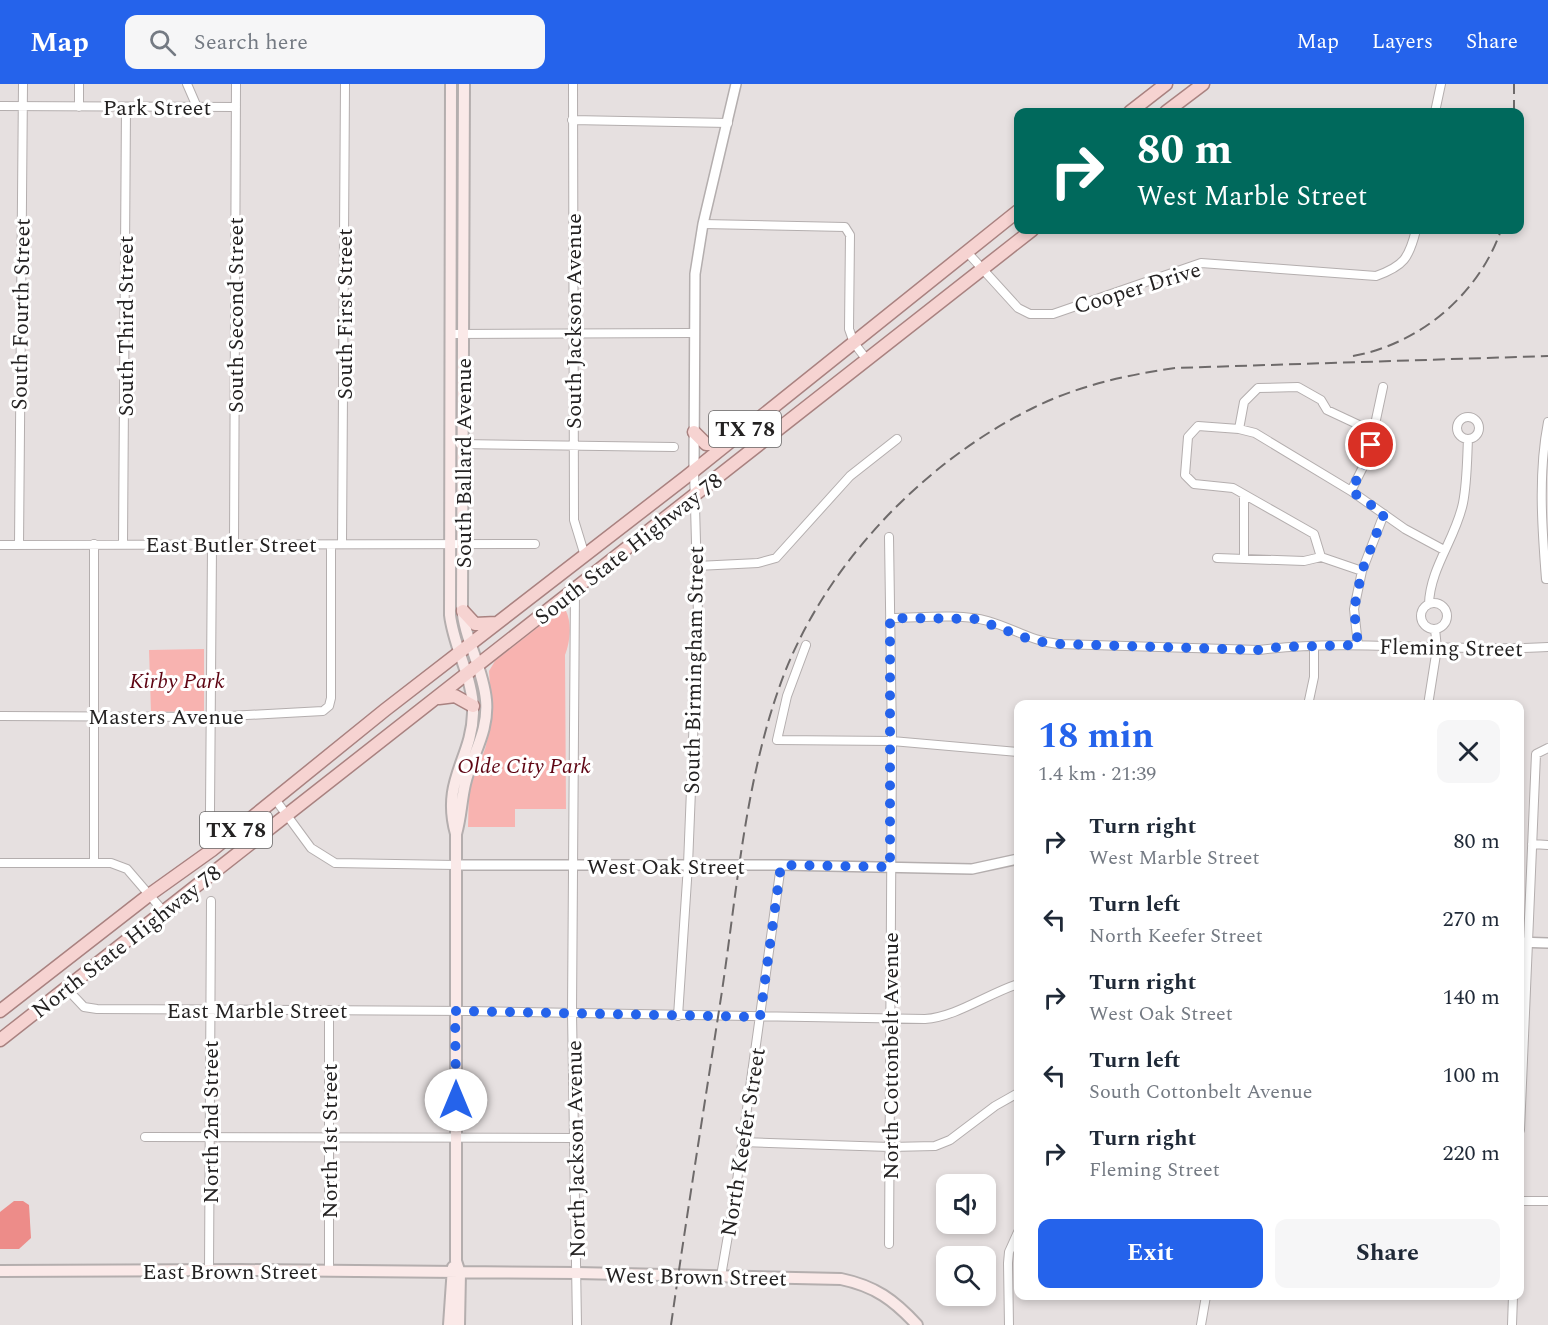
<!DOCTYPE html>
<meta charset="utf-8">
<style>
body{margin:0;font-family:Spectral,serif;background:#f6f6f7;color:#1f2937;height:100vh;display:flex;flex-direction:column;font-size:22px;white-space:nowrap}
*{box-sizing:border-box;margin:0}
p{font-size:20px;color:#747a83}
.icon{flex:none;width:33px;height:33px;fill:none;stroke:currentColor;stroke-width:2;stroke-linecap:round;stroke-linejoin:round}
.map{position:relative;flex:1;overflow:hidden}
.panel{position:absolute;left:1014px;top:616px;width:510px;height:600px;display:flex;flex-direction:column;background:#fff;border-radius:12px;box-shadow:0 3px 9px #0003}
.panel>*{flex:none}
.banner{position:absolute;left:1014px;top:24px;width:510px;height:126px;border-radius:12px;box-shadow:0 3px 9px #0003;background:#00695c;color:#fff;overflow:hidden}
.controls{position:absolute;left:936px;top:1090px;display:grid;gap:12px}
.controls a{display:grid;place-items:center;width:60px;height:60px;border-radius:12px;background:#fff;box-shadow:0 3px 9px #0003;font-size:30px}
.pin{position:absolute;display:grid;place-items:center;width:51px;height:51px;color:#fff;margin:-26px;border:3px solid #fff;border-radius:50%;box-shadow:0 2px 6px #0007}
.me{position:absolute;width:66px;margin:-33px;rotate:0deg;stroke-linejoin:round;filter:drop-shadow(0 0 4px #0008)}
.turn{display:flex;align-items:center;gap:21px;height:126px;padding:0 24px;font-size:27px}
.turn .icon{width:78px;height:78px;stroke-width:2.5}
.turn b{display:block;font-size:42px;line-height:51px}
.round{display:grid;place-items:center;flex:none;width:63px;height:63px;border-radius:12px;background:#f6f6f7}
.headline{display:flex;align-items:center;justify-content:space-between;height:102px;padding:0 24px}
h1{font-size:36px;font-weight:700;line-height:45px;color:#2563eb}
.primary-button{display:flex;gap:12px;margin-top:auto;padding:12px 24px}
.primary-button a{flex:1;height:69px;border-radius:12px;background:#2563eb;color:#fff;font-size:24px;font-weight:700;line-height:69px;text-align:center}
.primary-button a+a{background:#f6f6f7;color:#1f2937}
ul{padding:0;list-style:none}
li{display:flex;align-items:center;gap:18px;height:78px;padding:0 24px}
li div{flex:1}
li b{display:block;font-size:22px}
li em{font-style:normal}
header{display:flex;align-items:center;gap:36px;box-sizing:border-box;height:84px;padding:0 30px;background:#2563eb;color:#fff}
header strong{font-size:28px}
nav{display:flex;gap:33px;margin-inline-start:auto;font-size:21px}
.search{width:420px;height:54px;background:#f6f6f7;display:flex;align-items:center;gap:15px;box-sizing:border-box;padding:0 21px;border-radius:12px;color:#747a83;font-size:22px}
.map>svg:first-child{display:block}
.green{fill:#f8b3b0}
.water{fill:#ed8c89}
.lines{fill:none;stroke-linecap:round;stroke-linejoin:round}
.minor-casing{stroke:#b4aeae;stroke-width:10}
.tertiary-casing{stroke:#b4aeae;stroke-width:12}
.secondary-casing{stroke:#b4aeae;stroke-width:14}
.primary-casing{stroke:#a98280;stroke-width:15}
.minor{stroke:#fff;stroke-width:8}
.tertiary{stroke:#fff;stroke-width:9}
.secondary{stroke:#fae9e8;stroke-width:10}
.primary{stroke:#f6d3d1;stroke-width:12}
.rail{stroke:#6e6a6a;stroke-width:2;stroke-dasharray:12 6;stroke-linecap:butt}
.route{stroke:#2563eb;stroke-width:10;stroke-dasharray:0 18}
.labels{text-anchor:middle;stroke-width:6;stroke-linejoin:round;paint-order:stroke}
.shield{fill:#fff;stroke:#666464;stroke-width:1.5}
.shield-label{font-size:21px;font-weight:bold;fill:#242222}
.street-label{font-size:22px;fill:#242222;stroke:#fff}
.park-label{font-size:22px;font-style:italic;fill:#5e0412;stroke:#fff}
</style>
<header>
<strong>Map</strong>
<div class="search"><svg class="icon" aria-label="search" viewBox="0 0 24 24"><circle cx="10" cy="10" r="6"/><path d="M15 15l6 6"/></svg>Search here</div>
<nav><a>Map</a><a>Layers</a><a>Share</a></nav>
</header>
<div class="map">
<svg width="1548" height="1241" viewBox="0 0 1548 1241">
<rect width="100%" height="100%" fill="#e6e0e0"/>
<!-- green -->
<path class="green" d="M560 526 566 527C572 539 570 559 565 571L566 725H515V743H468L469 706 485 665 492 636 489 587 495 577Z
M204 565V627L151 628 149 566Z"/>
<!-- water -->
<path class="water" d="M14 1117H23L29 1121 31 1154 19 1165H0V1128Z"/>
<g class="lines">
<!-- minor casing -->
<g class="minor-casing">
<path id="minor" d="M79 0V23
M187 0 197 23
M573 0 574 436 585 472
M0 22 236 23
M1435 28 1441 0
M572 36 728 39
M703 140 845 143 850 151 849 245 854 259 867 276
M967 168 1018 224 1030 230H1053L1201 179 1376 192C1404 182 1409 174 1416 146
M451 250 693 249
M1457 344a11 11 0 1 1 22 0a11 11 0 1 1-22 0Z
M1548 338C1538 389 1542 444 1546 495H1548
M1239 345 1255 349 1351 407 1405 445 1444 466
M460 360 674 363
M1351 407 1368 373 1383 303
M94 460V778
M123 460 126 23
M342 460 345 0
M0 461 535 460
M19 461 23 0
M234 461 236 0
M212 462 210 727 211 735 222 757
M1321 473 1314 450 1233 404 1194 400 1185 391 1188 353 1198 342 1239 345 1244 318 1258 304 1298 303 1321 316 1327 326 1374 348
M1321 473 1362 487
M1217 474 1304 477 1321 473
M1244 474V411
M697 482 758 479 776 474 850 392 897 355
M575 504 572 929 577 1241
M1421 532a13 13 0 1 1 26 0a13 13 0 1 1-26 0Z
M1429 520C1430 484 1456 454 1463 419 1467 399 1467 376 1468 355
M890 534C921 534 958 529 988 537 1013 544 1033 558 1059 560L1259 566C1354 554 1452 569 1548 563
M806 561 787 612 777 656 892 657 1018 668
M1358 561 1354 525 1362 487 1384 430
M1308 621 1314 593V562
M1428 621 1437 564 1435 545
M0 632 211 633 323 627 329 622 331 614V461
M275 715 311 764 335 779 456 781
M1532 760 1548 761
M0 779H111L127 785 164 828
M67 905 84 923 97 925 468 927 925 935C956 933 987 910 1018 900
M678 932 688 781 698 530 694 386
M1520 1046 1536 670 1548 664
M145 1053 574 1054
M742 1058 890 1063 935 1062 950 1056 995 1022 1018 1009
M1520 1117H1548
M889 1160 892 657 889 453
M209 1187 211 817
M329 1187V926
M721 1192 735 1111 781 781
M1009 1241 1008 1179 1009 1168 1018 1148
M1201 1241 1206 1212
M1512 1241 1513 1212"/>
</g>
<!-- tertiary casing -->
<g class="tertiary-casing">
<path id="tertiary" d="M694 386 695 190 703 140 736 0
M456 781H781L972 785 1018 775
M1520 858 1548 859"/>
</g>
<!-- secondary casing -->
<g class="secondary-casing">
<path id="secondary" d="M451 0 450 531C454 565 474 595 473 629 472 675 441 696 456 750V1177L460 1189 459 1241
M456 750C461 733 461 717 465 700 472 670 489 648 486 616 483 583 464 555 462 522L464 0
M0 1187 241 1186 577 1189 841 1195C875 1202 894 1216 917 1241
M449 1241 453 1183"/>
</g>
<!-- primary casing -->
<g class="primary-casing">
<path id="primary" d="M1130 28 1166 0
M1166 28 1203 0
M694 348 706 360H727
M463 527 475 540 496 539
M439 614 455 612 473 622
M0 927 149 811 212 766 385 626 686 393 1018 127
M0 956 1032 146"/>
</g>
<!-- minor -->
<use href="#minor" class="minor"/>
<!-- tertiary -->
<use href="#tertiary" class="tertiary"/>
<!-- secondary -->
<use href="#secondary" class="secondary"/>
<!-- primary -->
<use href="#primary" class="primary"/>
<!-- rail -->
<path class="rail" d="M1514 28V0
M1353 272C1420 260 1479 210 1501 146
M671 1241C687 1129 705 1018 722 907 737 806 745 700 779 604 820 486 921 379 1033 324 1077 302 1126 291 1175 284L1548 272"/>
</g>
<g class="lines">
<!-- route -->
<path class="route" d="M456 1016 455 927 760 933 781 781 890 783V534L976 535 1034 557 1059 560 1259 566 1279 563 1358 561 1354 525 1362 487 1384 430 1351 407 1368 373 1371 361"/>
</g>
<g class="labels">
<!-- shield labels -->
<g class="shield">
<rect x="709" y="327" width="72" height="36" rx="4.5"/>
<rect x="200" y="728" width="72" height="36" rx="4.5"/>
</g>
<g class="shield-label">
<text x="745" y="352">TX 78</text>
<text x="236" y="753">TX 78</text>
</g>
<!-- street labels -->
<g class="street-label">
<text x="157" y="31">Park Street</text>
<text transform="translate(1137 203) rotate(-17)" y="8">Cooper Drive</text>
<text transform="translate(20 230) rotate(-89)" y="8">South Fourth Street</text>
<text transform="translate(344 230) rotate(-90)" y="8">South First Street</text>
<text transform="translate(235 231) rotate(-90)" y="8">South Second Street</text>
<text transform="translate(573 237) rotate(-90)" y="8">South Jackson Avenue</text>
<text transform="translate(125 242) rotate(-90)" y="8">South Third Street</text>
<text transform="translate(463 379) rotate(-90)" y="8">South Ballard Avenue</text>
<text x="231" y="468">East Butler Street</text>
<text transform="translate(628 464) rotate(-38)" y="8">South State Highway 78</text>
<text transform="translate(1451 563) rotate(1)" y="8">Fleming Street</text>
<text transform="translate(693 586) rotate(-89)" y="8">South Birmingham Street</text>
<text x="166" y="640">Masters Avenue</text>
<text x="666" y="790">West Oak Street</text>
<text transform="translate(126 857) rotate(-38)" y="8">North State Highway 78</text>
<text x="257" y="934">East Marble Street</text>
<text transform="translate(890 972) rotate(-90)" y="8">North Cottonbelt Avenue</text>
<text transform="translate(210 1038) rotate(-90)" y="8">North 2nd Street</text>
<text transform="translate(329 1057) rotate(-90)" y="8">North 1st Street</text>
<text transform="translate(742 1058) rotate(-81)" y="8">North Keefer Street</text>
<text transform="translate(575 1065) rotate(-91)" y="8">North Jackson Avenue</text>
<text x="230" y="1195">East Brown Street</text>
<text transform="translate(696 1192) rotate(1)" y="8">West Brown Street</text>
</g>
<!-- park labels -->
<g class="park-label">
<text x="177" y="604">Kirby Park</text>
<text x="524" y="689">Olde City Park</text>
</g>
</g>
</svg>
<div class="controls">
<a><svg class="icon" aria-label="sound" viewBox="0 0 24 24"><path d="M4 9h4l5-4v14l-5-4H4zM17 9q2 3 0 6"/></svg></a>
<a><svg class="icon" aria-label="search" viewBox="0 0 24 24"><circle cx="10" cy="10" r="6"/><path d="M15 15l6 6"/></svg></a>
</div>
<div class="pin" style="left:1371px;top:361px;background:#d93025"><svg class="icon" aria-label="arrive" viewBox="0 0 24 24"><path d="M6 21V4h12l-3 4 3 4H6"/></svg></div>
<svg class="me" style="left:456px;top:1016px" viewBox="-20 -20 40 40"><circle r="19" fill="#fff"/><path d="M0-13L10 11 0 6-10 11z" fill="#2563eb"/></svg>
<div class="banner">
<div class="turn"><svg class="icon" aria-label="right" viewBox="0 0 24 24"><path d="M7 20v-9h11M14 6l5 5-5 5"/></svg><div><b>80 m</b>West Marble Street</div></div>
</div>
<section class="panel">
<div class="headline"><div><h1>18 min</h1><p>1.4 km · 21:39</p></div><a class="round"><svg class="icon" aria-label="close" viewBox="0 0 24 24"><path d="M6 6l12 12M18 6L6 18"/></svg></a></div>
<ul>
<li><svg class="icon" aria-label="right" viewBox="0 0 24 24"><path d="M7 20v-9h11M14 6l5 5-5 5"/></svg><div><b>Turn right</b><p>West Marble Street</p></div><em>80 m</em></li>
<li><svg class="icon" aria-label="left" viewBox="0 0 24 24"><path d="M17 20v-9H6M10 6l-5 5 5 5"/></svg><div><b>Turn left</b><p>North Keefer Street</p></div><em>270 m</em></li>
<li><svg class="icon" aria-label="right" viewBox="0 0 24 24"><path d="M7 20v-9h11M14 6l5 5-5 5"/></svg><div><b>Turn right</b><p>West Oak Street</p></div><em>140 m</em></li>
<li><svg class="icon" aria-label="left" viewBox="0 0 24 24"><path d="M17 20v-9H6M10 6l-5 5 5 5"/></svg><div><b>Turn left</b><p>South Cottonbelt Avenue</p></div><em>100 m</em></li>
<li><svg class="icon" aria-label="right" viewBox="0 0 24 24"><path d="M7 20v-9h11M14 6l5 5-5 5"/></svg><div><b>Turn right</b><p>Fleming Street</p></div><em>220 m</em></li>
</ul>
<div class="primary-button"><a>Exit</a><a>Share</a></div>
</section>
</div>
